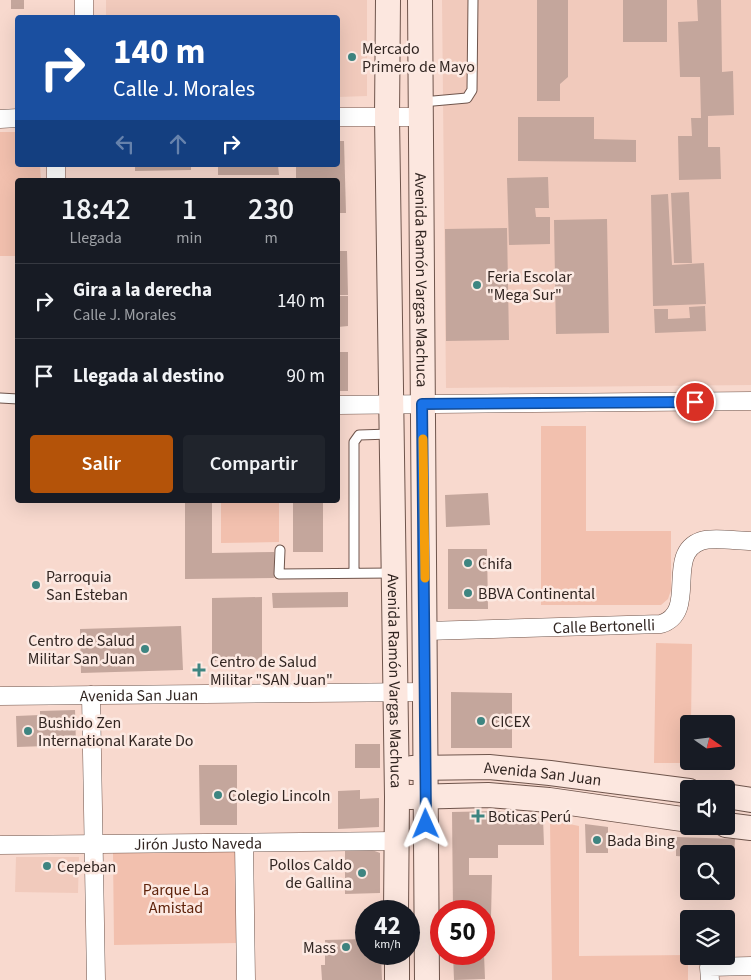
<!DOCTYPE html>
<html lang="es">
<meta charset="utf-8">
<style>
body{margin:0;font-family:"Source Sans 3",sans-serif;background:#20242c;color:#f1f3f6;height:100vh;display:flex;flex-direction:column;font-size:19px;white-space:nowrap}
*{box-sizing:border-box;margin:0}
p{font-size:16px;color:#9ea1a6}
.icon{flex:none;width:28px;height:28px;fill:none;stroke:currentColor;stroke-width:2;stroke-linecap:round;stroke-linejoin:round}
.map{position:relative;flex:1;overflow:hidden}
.sheet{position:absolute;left:15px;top:178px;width:325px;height:325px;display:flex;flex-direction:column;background:#171b24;border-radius:5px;box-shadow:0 5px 20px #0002}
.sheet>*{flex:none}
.banner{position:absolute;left:15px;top:15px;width:325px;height:152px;border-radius:5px;box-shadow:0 5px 20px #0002;background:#1a4fa0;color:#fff;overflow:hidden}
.needle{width:32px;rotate:104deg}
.buttons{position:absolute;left:680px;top:715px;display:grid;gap:10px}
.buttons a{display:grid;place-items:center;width:55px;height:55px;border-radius:5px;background:#171b24;box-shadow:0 5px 20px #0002;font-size:25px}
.speed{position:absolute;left:355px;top:900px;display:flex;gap:10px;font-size:25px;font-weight:700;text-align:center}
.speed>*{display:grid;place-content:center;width:65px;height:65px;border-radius:50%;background:#171b24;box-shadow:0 5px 20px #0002;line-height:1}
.speed small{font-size:12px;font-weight:400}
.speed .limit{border:8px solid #d22;background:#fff;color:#111}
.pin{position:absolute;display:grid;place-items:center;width:42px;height:42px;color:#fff;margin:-21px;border:2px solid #fff;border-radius:50%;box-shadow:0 1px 5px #0007}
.me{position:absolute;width:55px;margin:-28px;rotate:359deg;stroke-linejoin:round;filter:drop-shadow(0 0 4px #0008)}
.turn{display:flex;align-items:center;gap:18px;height:105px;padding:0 15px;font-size:22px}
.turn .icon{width:65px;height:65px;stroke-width:2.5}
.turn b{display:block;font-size:35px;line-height:42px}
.lanes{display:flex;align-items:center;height:48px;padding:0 15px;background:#0003;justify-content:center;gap:25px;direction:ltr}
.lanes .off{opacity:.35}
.eta{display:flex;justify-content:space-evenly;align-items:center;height:85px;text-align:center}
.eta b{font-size:30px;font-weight:600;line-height:35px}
.action{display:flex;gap:10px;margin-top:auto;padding:10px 15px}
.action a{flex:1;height:58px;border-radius:5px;background:#b45309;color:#fff;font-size:20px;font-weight:600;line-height:58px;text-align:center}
.action a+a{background:#20242c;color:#f1f3f6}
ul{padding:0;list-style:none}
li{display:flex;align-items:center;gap:15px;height:75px;padding:0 15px;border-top:1px solid #363941}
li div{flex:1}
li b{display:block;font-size:19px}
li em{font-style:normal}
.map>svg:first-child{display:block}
.built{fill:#f1cabc}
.green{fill:#f2c0ae}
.building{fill:#c4a69c}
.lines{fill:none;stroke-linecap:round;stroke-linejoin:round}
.lane-casing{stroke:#6f554c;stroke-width:11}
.street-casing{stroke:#6f554c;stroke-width:19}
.secondary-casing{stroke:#6f554c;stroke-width:26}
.lane{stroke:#fff;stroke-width:9}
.street{stroke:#fff;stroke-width:18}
.secondary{stroke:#fce7df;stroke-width:24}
.route-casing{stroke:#114b97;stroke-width:12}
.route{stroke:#1a73e8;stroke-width:9}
.slow{stroke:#f59e0b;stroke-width:9}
.poi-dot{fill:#3e8581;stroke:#fce9e2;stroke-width:2}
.labels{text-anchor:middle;stroke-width:5;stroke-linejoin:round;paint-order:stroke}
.poi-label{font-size:16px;fill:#322622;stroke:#fce9e2;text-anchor:start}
.street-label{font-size:16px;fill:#322622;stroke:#fce9e2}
.park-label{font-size:16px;fill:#5f230b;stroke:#fce9e2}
</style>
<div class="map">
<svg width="751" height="980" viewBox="0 0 751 980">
<rect width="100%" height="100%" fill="#f8d9ce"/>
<!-- built -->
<path class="built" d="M106 0H367V96L338 97V18L106 17Z
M442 0H751V385L446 388Z
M16 857H79L78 893 15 892Z"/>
<!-- green -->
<path class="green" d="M0 132H17L18 165H40L41 180H18L17 256H0Z
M541 426H586V531H671V590L668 599 661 605H541Z
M221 500H279V542L221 543Z
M656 643 692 644 691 724H689L690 763H654Z
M550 820 579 826V956L688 955V980H552Z
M237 850 238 943 114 945 113 852Z"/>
<!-- building -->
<path class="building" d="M11 0H24V9H11Z
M537 0H568V77L560 84V101H537Z
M623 0H667V42H623Z
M697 0H721L722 72 733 71 734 115 708 116V147H720L721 179 679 180 678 136H692L691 118H701L700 77H680L678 22 698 21Z
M518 117H594V139L636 140V162L518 161Z
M338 141H344L346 213H338V180L296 178V165H338Z
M135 165H191V170L135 171Z
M218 165H278L279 175H218Z
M548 177 549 208H535L536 217H550V244L509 245 507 178Z
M689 192 692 263H674L671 193Z
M668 194 672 265 704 263 706 304 653 306 651 195Z
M607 219 609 333 556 334 554 220Z
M507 228 509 340 446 341 445 229Z
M338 251H347L348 295H338Z
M338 296H348V326L338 327Z
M705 306 706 331 655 333 654 309H668V319L690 318 689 307Z
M338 352H348V391H338Z
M488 493 490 525 446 527 445 495Z
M185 500H212V553L274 552V578L185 579Z
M293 500H323V552H293Z
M448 549H487L488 609H448Z
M348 592V607L273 608 272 593Z
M262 597V661H212V598Z
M181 626 183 670 81 673 80 629Z
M451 692 512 693V748H451Z
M75 710 76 745 17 747 16 716 40 715V711Z
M355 744H380V768H355Z
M199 765H237V825H200Z
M360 790V799L379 798V827L338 829V791Z
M498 811 543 818 544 845H498V858H469V875H492L491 917H484V911H453L452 812Z
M585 824 608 827V853H586Z
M676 837 735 839 734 859H726V854H689V857L676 856Z
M372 850 380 853V893L345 894V851Z
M366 939V954H381L382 980H322L321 965H325V940Z
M453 954H484L485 979 454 980Z"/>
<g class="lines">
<!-- lane casing -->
<g class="lane-casing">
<path id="lane" d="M422 102 467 98 472 90 473 0
M0 398 18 399
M280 550 279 574 392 573
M354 573V442L359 435 390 434"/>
</g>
<!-- street casing -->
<g class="street-casing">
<g id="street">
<path d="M84 0V18"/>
<path d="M338 117H420"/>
<path d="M0 119 18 118"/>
<path d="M56 165V180"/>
<path d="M338 405 751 401"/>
<path id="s1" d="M426 631 661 624C699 612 664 554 701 541 712 537 738 541 751 541"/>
<path d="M91 695 96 980"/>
<path id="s2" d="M0 696 426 692"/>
<path d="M244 844 246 980"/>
<path id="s3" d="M0 845 396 841"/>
<path d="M710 980 709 967 751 966"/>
</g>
</g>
<!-- secondary casing -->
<g class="secondary-casing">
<g id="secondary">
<path id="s4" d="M388 0 387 116 397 797 396 911"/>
<path id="s5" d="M420 0 427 980"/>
<path id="s6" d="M412 768 489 767 550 773 689 791"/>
<path d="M726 796 751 800"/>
<path d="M410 797 488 795 549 800 689 820"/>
<path d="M726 825 751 828"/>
<path d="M397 954V980"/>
</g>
</g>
<!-- lane -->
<use href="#lane" class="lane"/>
<!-- street -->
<use href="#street" class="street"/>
<!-- secondary -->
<use href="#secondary" class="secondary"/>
</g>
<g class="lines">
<!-- route casing -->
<g class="route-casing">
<path id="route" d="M426 824 422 404 695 402"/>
</g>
<!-- route -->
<use href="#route" class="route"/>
<!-- slow -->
<path class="slow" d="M423 439 425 578"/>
</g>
<!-- markers -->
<g class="poi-dot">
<circle cx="352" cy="57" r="5"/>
<circle cx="477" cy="285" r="5"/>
<circle cx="468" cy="563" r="5"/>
<circle cx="36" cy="585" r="5"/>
<circle cx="468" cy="593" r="5"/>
<circle cx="145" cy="649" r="5"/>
<path d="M196.5 662.5h5v5h5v5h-5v5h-5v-5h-5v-5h5z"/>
<circle cx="481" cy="721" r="5"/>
<circle cx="28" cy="731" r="5"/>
<circle cx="218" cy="795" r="5"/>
<path d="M475.5 808.5h5v5h5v5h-5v5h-5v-5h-5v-5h5z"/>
<circle cx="597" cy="840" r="5"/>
<circle cx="47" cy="866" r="5"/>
<circle cx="362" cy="873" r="5"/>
<circle cx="346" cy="947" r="5"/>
</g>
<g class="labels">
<!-- poi labels -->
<g class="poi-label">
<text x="362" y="54">Mercado<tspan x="362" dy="18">Primero de Mayo</tspan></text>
<text x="487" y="282">Feria Escolar<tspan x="487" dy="18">"Mega Sur"</tspan></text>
<text x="478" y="569">Chifa</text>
<text x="46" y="582">Parroquia<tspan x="46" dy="18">San Esteban</tspan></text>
<text x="478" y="599">BBVA Continental</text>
<text x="135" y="646" text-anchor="end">Centro de Salud<tspan x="135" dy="18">Militar San Juan</tspan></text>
<text x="210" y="667">Centro de Salud<tspan x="210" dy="18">Militar "SAN Juan"</tspan></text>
<text x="491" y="727">CICEX</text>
<text x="38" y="728">Bushido Zen<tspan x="38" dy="18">International Karate Do</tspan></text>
<text x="228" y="801">Colegio Lincoln</text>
<text x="488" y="822">Boticas Perú</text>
<text x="607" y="846">Bada Bing</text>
<text x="352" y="870" text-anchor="end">Pollos Caldo<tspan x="352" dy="18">de Gallina</tspan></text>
<text x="57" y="872">Cepeban</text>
<text x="336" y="953" text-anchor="end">Mass</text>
</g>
<!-- street labels -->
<g class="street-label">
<text dy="6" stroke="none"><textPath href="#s5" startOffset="280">Avenida Ramón Vargas Machuca</textPath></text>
<text dy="6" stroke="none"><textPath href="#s1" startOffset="178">Calle Bertonelli</textPath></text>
<text dy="6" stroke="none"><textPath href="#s4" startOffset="681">Avenida Ramón Vargas Machuca</textPath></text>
<text dy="6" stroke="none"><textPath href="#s2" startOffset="139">Avenida San Juan</textPath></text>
<text dy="6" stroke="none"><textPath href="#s6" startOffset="131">Avenida San Juan</textPath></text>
<text dy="6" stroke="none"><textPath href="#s3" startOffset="198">Jirón Justo Naveda</textPath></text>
</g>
<!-- park labels -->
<g class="park-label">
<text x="176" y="895">Parque La<tspan x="176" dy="18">Amistad</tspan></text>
</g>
</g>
</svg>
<div class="buttons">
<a><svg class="needle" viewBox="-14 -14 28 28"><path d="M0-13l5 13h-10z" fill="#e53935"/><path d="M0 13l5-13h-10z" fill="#9ea1a6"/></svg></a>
<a><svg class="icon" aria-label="sound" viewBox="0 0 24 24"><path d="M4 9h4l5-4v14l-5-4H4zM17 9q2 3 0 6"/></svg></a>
<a><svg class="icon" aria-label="search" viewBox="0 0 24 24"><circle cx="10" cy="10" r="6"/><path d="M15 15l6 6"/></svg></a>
<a><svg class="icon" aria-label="layers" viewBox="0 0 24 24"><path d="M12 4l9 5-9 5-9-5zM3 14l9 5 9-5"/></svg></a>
</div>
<div class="speed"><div>42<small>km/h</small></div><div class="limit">50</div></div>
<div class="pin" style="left:695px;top:402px;background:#d93025"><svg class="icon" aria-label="arrive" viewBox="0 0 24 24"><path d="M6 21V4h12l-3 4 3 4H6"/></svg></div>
<svg class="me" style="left:426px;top:824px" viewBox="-20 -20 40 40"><path d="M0-17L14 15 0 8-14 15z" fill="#1a73e8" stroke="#fff" stroke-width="4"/></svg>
<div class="banner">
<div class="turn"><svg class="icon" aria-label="right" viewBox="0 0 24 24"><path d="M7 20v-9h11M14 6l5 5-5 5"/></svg><div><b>140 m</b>Calle J. Morales</div></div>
<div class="lanes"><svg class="icon off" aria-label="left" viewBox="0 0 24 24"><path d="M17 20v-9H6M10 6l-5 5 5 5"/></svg><svg class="icon off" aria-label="ahead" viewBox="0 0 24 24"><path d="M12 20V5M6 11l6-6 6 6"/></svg><svg class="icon" aria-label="right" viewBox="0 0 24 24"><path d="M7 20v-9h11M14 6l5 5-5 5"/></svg></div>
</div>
<section class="sheet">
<div class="eta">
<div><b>18:42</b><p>Llegada</p></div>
<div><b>1</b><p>min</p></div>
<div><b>230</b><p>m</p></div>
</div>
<ul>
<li><svg class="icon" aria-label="right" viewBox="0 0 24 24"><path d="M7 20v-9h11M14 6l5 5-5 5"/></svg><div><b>Gira a la derecha</b><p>Calle J. Morales</p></div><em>140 m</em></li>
<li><svg class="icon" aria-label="arrive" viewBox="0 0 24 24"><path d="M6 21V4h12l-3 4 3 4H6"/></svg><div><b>Llegada al destino</b></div><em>90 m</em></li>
</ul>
<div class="action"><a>Salir</a><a>Compartir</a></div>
</section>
</div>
